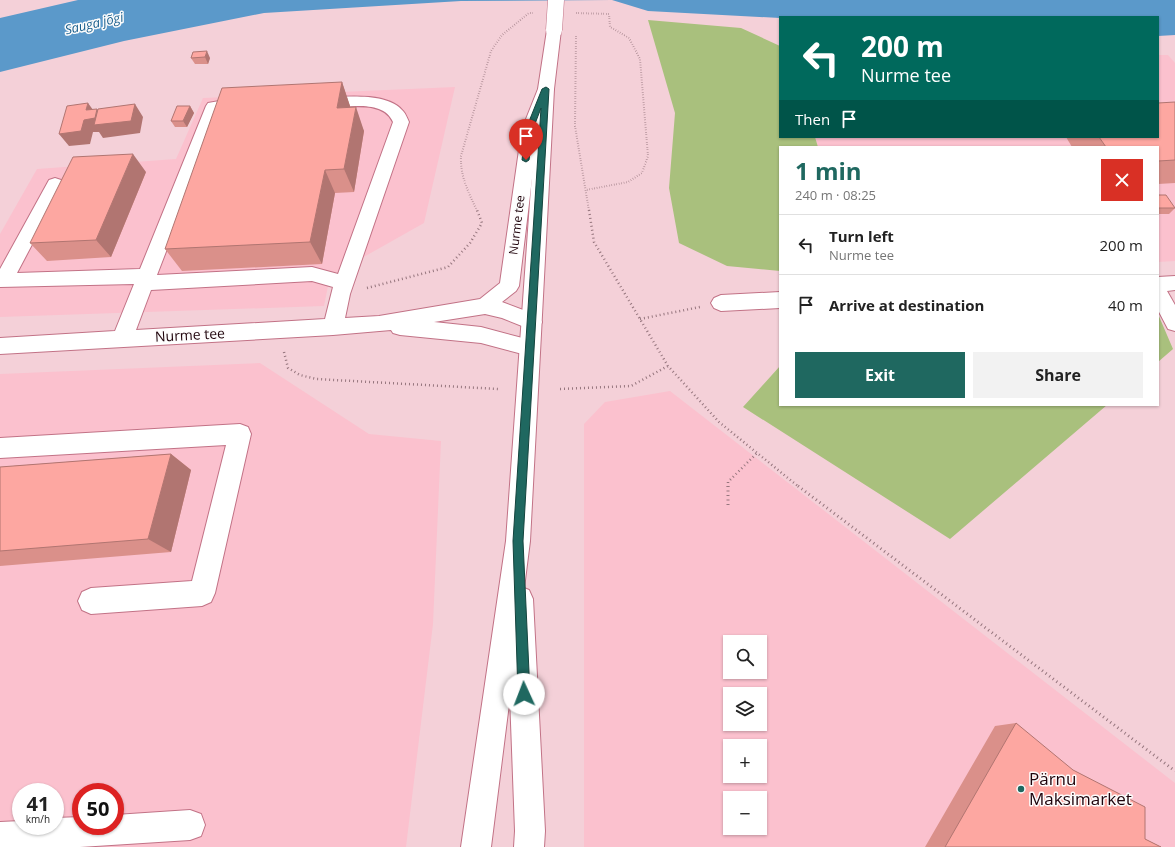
<!DOCTYPE html>
<meta charset="utf-8">
<style>
body{margin:0;font-family:"Open Sans",sans-serif;background:#f2f2f2;color:#222;height:100vh;display:flex;flex-direction:column;font-size:15px;white-space:nowrap}
*{box-sizing:border-box;margin:0}
p{font-size:13px;color:#767676}
.icon{flex:none;width:22px;height:22px;fill:none;stroke:currentColor;stroke-width:2;stroke-linecap:round;stroke-linejoin:round}
.map{position:relative;flex:1;overflow:hidden}
.sheet{position:absolute;left:779px;top:146px;width:380px;height:260px;display:flex;flex-direction:column;background:#fff;border-radius:0px;box-shadow:0 1px 3px #0004}
.sheet>*{flex:none}
.guide{position:absolute;left:779px;top:16px;width:380px;height:122px;border-radius:0px;box-shadow:0 1px 3px #0004;background:#00695c;color:#fff;overflow:hidden}
.controls{position:absolute;left:723px;top:635px;display:grid;gap:8px}
.controls a{display:grid;place-items:center;width:44px;height:44px;border-radius:0px;background:#fff;box-shadow:0 1px 3px #0004;font-size:20px}
.speed{position:absolute;left:12px;top:783px;display:flex;gap:8px;font-size:20px;font-weight:700;text-align:center}
.speed>*{display:grid;place-content:center;width:52px;height:52px;border-radius:50%;background:#fff;box-shadow:0 1px 3px #0004;line-height:1}
.speed small{font-size:10px;font-weight:400}
.speed .limit{border:6px solid #d22;background:#fff;color:#111}
.pin{position:absolute;display:grid;place-items:center;width:34px;height:34px;color:#fff;margin:-41px -17px;border-radius:50% 50% 50% 0;rotate:-45deg;box-shadow:0 0 4px #0007}
.pin .icon{rotate:45deg}
.me{position:absolute;width:44px;margin:-22px;rotate:358deg;stroke-linejoin:round;filter:drop-shadow(0 0 3px #0008)}
.turn{display:flex;align-items:center;gap:14px;height:84px;padding:0 16px;font-size:18px}
.turn .icon{width:52px;height:52px;stroke-width:2.5}
.turn b{display:block;font-size:28px;line-height:34px}
.then{display:flex;align-items:center;height:38px;padding:0 16px;background:#0003;gap:8px;font-size:15px}
.round{display:grid;place-items:center;flex:none;width:42px;height:42px;border-radius:0px;background:#f2f2f2}
.summary{display:flex;align-items:center;justify-content:space-between;height:68px;padding:0 16px}
h1{font-size:24px;font-weight:700;line-height:30px;color:#1f6860}
.button{display:flex;gap:8px;margin-top:auto;padding:8px 16px}
.button a{flex:1;height:46px;border-radius:0px;background:#1f6860;color:#fff;font-size:16px;font-weight:700;line-height:46px;text-align:center}
.button a+a{background:#f2f2f2;color:#222}
ul{padding:0;list-style:none}
li{display:flex;align-items:center;gap:12px;height:60px;padding:0 16px;border-top:1px solid #e0e0e0}
li div{flex:1}
li b{display:block;font-size:15px}
li em{font-style:normal}
.map>svg:first-child{display:block}
.built{fill:#fbc1ce;fill-rule:evenodd}
.green{fill:#a9c07d}
.water{fill:#5b99ca}
.lines{fill:none;stroke-linecap:round;stroke-linejoin:round}
.minor-casing{stroke:#c27286;stroke-width:2}
.major-casing{stroke:#c27286;stroke-width:2}
.path-far2{stroke:#96767e;stroke-width:2;stroke-dasharray:0.5 2;stroke-linecap:butt}
.path-far1{stroke:#96767e;stroke-width:2.5;stroke-dasharray:1 3;stroke-linecap:butt}
.path{stroke:#96767e;stroke-width:3;stroke-dasharray:1 3.5;stroke-linecap:butt}
.minor{fill:#fff;fill-rule:evenodd}
.major{fill:#fff;fill-rule:evenodd}
.major-bridge-casing{stroke:#c27286;stroke-width:17;stroke-linecap:butt}
.major-bridge{stroke:#fff;stroke-width:16}
.wall{fill:#da908a}
.shaded-wall{fill:#b17571}
.building{fill:#fda7a1;stroke:#b17571}
.route{fill:#1f6860;stroke:#14443e}
.poi-dot{fill:#1f6860;stroke:#fcfcfc;stroke-width:1.5}
.labels{text-anchor:middle;stroke-width:3;stroke-linejoin:round;paint-order:stroke}
.far-street-label{font-size:12px;fill:#1f030b;stroke:#fcfcfc}
.far-water-label{font-size:13px;font-style:italic;fill:#175d8c;stroke:#fcfcfc}
.street-label{font-size:14px;fill:#1f030b;stroke:#fcfcfc}
.near-poi-label{font-size:17px;fill:#1f030b;stroke:#fcfcfc;text-anchor:start}
</style>
<div class="map">
<svg width="1175" height="847" viewBox="0 0 1175 847">
<rect width="100%" height="100%" fill="#f4d0d8"/>
<!-- built -->
<path class="built" d="M1158 55H1168L1175 63V261L1158 262V147H818L815 137H1158Z
M455 87 424 223 330 276 324 306 0 317V234L37 169 176 159 203 98Z
M260 363 369 434 441 441 433 624 406 847H0V374ZM21 792H55V826H21ZM81 792H115V826H81Z
M670 391 1175 783V847H584V424L605 402ZM730 642H760V672H730ZM730 694H760V724H730ZM730 746H760V776H730ZM730 798H760V828H730Z"/>
<!-- green -->
<path class="green" d="M648 20 741 28 780 46V137H815L818 147H780V271L727 266 679 243 669 188 675 113Z
M1158 314 1173 349 1158 362Z
M780 366V405H1107L950 539 743 407Z"/>
<!-- water -->
<path class="water" d="M78 0H1175V35L1158 36V17L780 18 648 11 612 0 461 1 264 13 124 41 0 72V18Z"/>
<g class="lines">
<!-- minor casing -->
<g class="minor-casing">
<path id="minor" d="M546 84 551 86 554 89 538 129 519 286 516 291 502 302 539 316 542 322 539 328 532 330 502 318 485 314 434 322 481 327 530 340 537 342 540 348 537 354 530 356 481 343 400 335 393 333 391 330 333 335 0 354V338L115 331 134 284 0 287V269L49 180 55 178 61 180 64 184 17 273 140 269 206 106 208 103C220 100 238 99 250 102L252 105 250 108 220 111 157 275 312 267 338 274 393 122C381 95 335 112 312 106L310 103 312 100 318 98C341 97 387 91 403 111 406 114 407 118 409 122L350 294 345 318 379 316 480 299 500 283 522 129 538 89 541 86ZM312 281 333 287 325 319 136 330 151 290Z
M1175 276V290L1167 291 1175 305V331L1168 329 1158 310V277Z
M780 292V308L721 311 714 308 711 303 714 298 721 295Z
M240 424 248 427 251 434 215 593 211 602 202 606 91 614 82 610 78 601 82 592 91 588 192 581 226 445 0 458V438Z
M190 810 201 814 205 825 201 836 190 840 80 847H0V822L21 821V826H55V818L81 817V826H115V815Z"/>
</g>
<!-- major casing -->
<g class="major-casing">
<path id="major" d="M554 26 559 27 561 30 554 89 530 541 524 588 529 590 533 599 545 831 544 847H514L515 831 510 696 491 847H461L506 541 538 89 547 30 549 27Z"/>
</g>
<!-- path-far2 -->
<path class="path-far2" d="M576 13 609 14 610 27 629 38 640 59 648 156 642 173 628 182 586 190
M576 36 575 126 589 211
M477 211C469 193 460 177 461 156L491 51 502 35 529 13H533"/>
<!-- path-far1 -->
<path class="path-far1" d="M589 210 594 242 668 366 719 422 799 487
M367 288 448 267 470 243 482 223 477 210
M640 319 700 307
M284 352 288 368 300 375 316 379 498 389
M560 389 631 386 668 366
M728 487V482L757 453"/>
<!-- path -->
<path class="path" d="M728 486V506
M798 486 1175 771"/>
<!-- minor -->
<use href="#minor" class="minor"/>
<!-- major -->
<use href="#major" class="major"/>
<!-- major-bridge casing -->
<g class="major-bridge-casing">
<path id="major-bridge" d="M554 30 556 0"/>
</g>
<!-- major-bridge -->
<use href="#major-bridge" class="major-bridge"/>
</g>
<!-- wall -->
<path class="wall" d="M193 52 210 58 208 64H195L191 58Z
M342 82 350 106V107L364 131 354 192 335 193 322 264 182 271 165 249Z
M1175 102V183L1158 184V147H1072L1066 137H1158Z
M190 106 194 113 187 127H175L171 121Z
M146 172 111 257 47 261 30 243Z
M1158 195 1175 208 1169 214H1158Z
M171 454 191 470 171 552 0 566V467Z
M1016 723 1145 839 1161 847H925L995 726Z"/>
<!-- shaded-wall -->
<path class="shaded-wall" d="M207 51 210 58 208 64 205 57Z
M342 82 350 106 346 131 337 108Z
M88 103 96 114 97 109 106 121 135 104 143 117 140 133 103 138 99 132H93L90 144 69 146 59 134 86 110Z
M190 106 194 113 187 127 183 121Z
M356 107 364 131 354 192 344 169Z
M133 154 146 172 111 257 96 240Z
M325 170 335 193 322 264 310 242Z
M171 454 191 470 171 552 148 539Z"/>
<!-- building -->
<path class="building" d="M207 51 205 57 191 58 193 52Z
M342 82 337 108 356 107 344 169 325 170 310 242 165 249 222 88Z
M1175 102V160L1158 161V147H1106L1099 137H1158V103Z
M88 103 86 110 97 109 95 118 84 120 81 131 59 134 67 106Z
M135 104 131 121 94 125 98 109Z
M177 106H190L183 121H171Z
M133 154 96 240 30 243 73 157Z
M1158 195H1166L1175 208H1158Z
M171 454 148 539 0 551V467Z
M1016 723 1073 770 1145 807V839L1161 847H945Z"/>
<!-- route -->
<path class="route" d="M546 87 549 89 523 541 530 694 528 698 524 700 520 698 518 694 513 541 541 108 533 129 529 160 526 162 522 160 526 129 542 89Z"/>
<!-- markers -->
<circle class="poi-dot" cx="1021" cy="789" r="4"/>
<g class="labels">
<!-- far-street labels -->
<g class="far-street-label">
<text transform="translate(517 225) rotate(-83)" y="4">Nurme tee</text>
</g>
<!-- far-water labels -->
<g class="far-water-label">
<text transform="translate(94 23) rotate(-13)" y="5">Sauga jõgi</text>
</g>
<!-- street labels -->
<g class="street-label">
<text transform="translate(190 335) rotate(-3)" y="5">Nurme tee</text>
</g>
<!-- near-poi labels -->
<g class="near-poi-label">
<text x="1029" y="785">Pärnu<tspan x="1029" dy="20">Maksimarket</tspan></text>
</g>
</g>
</svg>
<div class="controls">
<a><svg class="icon" aria-label="search" viewBox="0 0 24 24"><circle cx="10" cy="10" r="6"/><path d="M15 15l6 6"/></svg></a>
<a><svg class="icon" aria-label="layers" viewBox="0 0 24 24"><path d="M12 4l9 5-9 5-9-5zM3 14l9 5 9-5"/></svg></a>
<a>+</a>
<a>−</a>
</div>
<div class="speed"><div>41<small>km/h</small></div><div class="limit">50</div></div>
<div class="pin" style="left:526px;top:160px;background:#d93025"><svg class="icon" aria-label="arrive" viewBox="0 0 24 24"><path d="M6 21V4h12l-3 4 3 4H6"/></svg></div>
<svg class="me" style="left:524px;top:694px" viewBox="-20 -20 40 40"><circle r="19" fill="#fff"/><path d="M0-13L10 11 0 6-10 11z" fill="#1f6860"/></svg>
<div class="guide">
<div class="turn"><svg class="icon" aria-label="left" viewBox="0 0 24 24"><path d="M17 20v-9H6M10 6l-5 5 5 5"/></svg><div><b>200 m</b>Nurme tee</div></div>
<div class="then">Then<svg class="icon" aria-label="arrive" viewBox="0 0 24 24"><path d="M6 21V4h12l-3 4 3 4H6"/></svg></div>
</div>
<section class="sheet">
<div class="summary"><div><h1>1 min</h1><p>240 m · 08:25</p></div><a class="round" style="background:#d93025;color:#fff"><svg class="icon" aria-label="close" viewBox="0 0 24 24"><path d="M6 6l12 12M18 6L6 18"/></svg></a></div>
<ul>
<li><svg class="icon" aria-label="left" viewBox="0 0 24 24"><path d="M17 20v-9H6M10 6l-5 5 5 5"/></svg><div><b>Turn left</b><p>Nurme tee</p></div><em>200 m</em></li>
<li><svg class="icon" aria-label="arrive" viewBox="0 0 24 24"><path d="M6 21V4h12l-3 4 3 4H6"/></svg><div><b>Arrive at destination</b></div><em>40 m</em></li>
</ul>
<div class="button"><a>Exit</a><a>Share</a></div>
</section>
</div>
